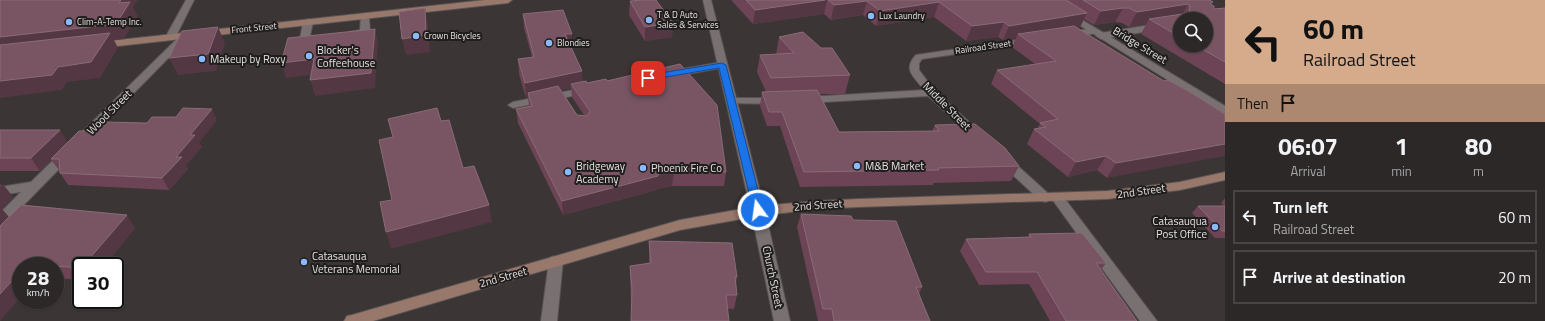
<!DOCTYPE html>
<style>
body{margin:0;font-family:"Titillium Web",sans-serif;background:#383434;color:#f1f3f6;height:100vh;display:flex;flex-direction:column;font-size:15px;white-space:nowrap}
*{box-sizing:border-box;margin:0}
p{font-size:13px;color:#a6a6a8}
.icon{flex:none;width:22px;height:22px;fill:none;stroke:currentColor;stroke-width:2;stroke-linecap:round;stroke-linejoin:round}
.map{position:relative;flex:1;overflow:hidden}
.details{display:flex;flex-direction:column;background:#2c2828;width:320px}
.details>*{flex:none}
.hud{background:#d6ab8b;color:#111;overflow:hidden}
.controls{position:absolute;left:1173px;top:12px;display:grid;gap:8px}
.controls a{display:grid;place-items:center;width:40px;height:40px;border-radius:50%;background:#2c2828;box-shadow:0 1px 3px #0004,0 0 0 1px #484445;font-size:20px}
.speed{position:absolute;left:12px;top:257px;display:flex;gap:8px;font-size:20px;font-weight:700;text-align:center}
.speed>*{display:grid;place-content:center;width:52px;height:52px;border-radius:50%;background:#2c2828;box-shadow:0 1px 3px #0004,0 0 0 1px #484445;line-height:1}
.speed small{font-size:10px;font-weight:400}
.speed .limit{border:2px solid #111;border-radius:6px;background:#fff;color:#111}
.pin{position:absolute;display:grid;place-items:center;width:34px;height:34px;color:#fff;margin:-17px;border-radius:8px;box-shadow:0 2px 6px #0006}
.me{position:absolute;width:44px;margin:-22px;rotate:346deg;stroke-linejoin:round;filter:drop-shadow(0 0 3px #0008)}
.turn{display:flex;align-items:center;gap:14px;height:84px;padding:0 12px;font-size:18px}
.turn .icon{width:52px;height:52px;stroke-width:2.5}
.turn b{display:block;font-size:28px;line-height:34px}
.then{display:flex;align-items:center;height:38px;padding:0 12px;background:#0003;gap:8px;font-size:15px}
.eta{display:flex;justify-content:space-evenly;align-items:center;height:68px;text-align:center}
.eta b{font-size:24px;font-weight:700;line-height:28px}
ul{padding:0;list-style:none}
li{display:flex;align-items:center;gap:12px;height:54px;margin:0 8px 6px;padding:0 4px;border:2px solid #484445;border-radius:0px}
li div{flex:1}
li b{display:block;font-size:15px}
li em{font-style:normal}
main{display:flex;flex:1;min-height:0}
.map>svg:first-child{display:block}
.lines{fill:none;stroke-linecap:round;stroke-linejoin:round}
.lane-casing{stroke:#595353;stroke-width:2}
.street-casing{stroke:#595353;stroke-width:2}
.secondary-casing{stroke:#595353;stroke-width:2}
.lane{fill:#797171;fill-rule:evenodd}
.street{fill:#797171;fill-rule:evenodd}
.secondary{fill:#99786c;fill-rule:evenodd}
.wall{fill:#6c4455;fill-rule:evenodd}
.shaded-wall{fill:#533742}
.building{fill:#795564;stroke:#8a6b77}
.route{fill:#1a73e8;stroke:#114b97}
.poi-dot{fill:#8bbafc;stroke:#201d1d;stroke-width:1.5}
.labels{text-anchor:middle;stroke-width:4;stroke-linejoin:round;paint-order:stroke}
.far-poi-label{font-size:9px;fill:#e5e1e1;stroke:#201d1d;text-anchor:start}
.far-street-label{font-size:9px;fill:#e5e1e1;stroke:#201d1d}
.street-label{font-size:11px;fill:#e5e1e1;stroke:#201d1d}
.poi-label{font-size:11px;fill:#e5e1e1;stroke:#201d1d;text-anchor:start}
</style>
<main>
<div class="map">
<svg width="1225" height="321" viewBox="0 0 1225 321">
<rect width="100%" height="100%" fill="#3b3535"/>
<g class="lines">
<!-- lane casing -->
<g class="lane-casing">
<path id="lane" d="M186 0H194L175 38 173 40H167L165 38Z
M365 13 369 16 370 32 368 34 349 36 347 34 349 32 360 30 361 16Z
M308 19 313 22 310 36H319L321 38 319 40 305 42 300 39 303 22Z
M1180 20V26L1101 39 1096 36 1101 33Z
M1094 28 1099 31 1097 33 1069 38 1064 35 1069 32Z
M1029 38 1034 41 1032 43 922 59 919 63V70L935 91 981 133 983 135 981 137H973L928 96 807 103 802 100 807 97 924 90C914 76 902 70 916 55Z
M722 62 726 63 727 65 726 67 671 77 666 74 671 71Z
M588 87 592 88 593 90 592 92 513 108 508 105 513 102Z
M731 98H776L781 101 776 104 727 103 726 101 727 99Z
M1005 157 1009 158 1052 197 1057 194 1062 195 1157 321H1140L1052 199 1046 202 1041 201 1001 164 999 161 1001 158Z"/>
</g>
<!-- street casing -->
<g class="street-casing">
<path id="street" d="M703 0H711L765 211 790 321H774L751 211Z
M1039 0H1049L1225 106V114L1221 113Z
M185 33 188 34 190 36 188 38 5 224 0 226V213L21 192 0 195V187L31 182 182 34Z
M556 256 561 257 563 261 557 321H541L549 261 551 257Z"/>
</g>
<!-- secondary casing -->
<g class="secondary-casing">
<path id="secondary" d="M485 0H512L508 3 100 48 95 45 100 42Z
M1225 172V180L1180 190 1107 199 858 207 817 209 758 216 680 230 373 321H344L347 316 352 315 680 220 758 206 817 201 858 199 1107 191 1180 182Z"/>
</g>
<!-- lane -->
<use href="#lane" class="lane"/>
<!-- street -->
<use href="#street" class="street"/>
<!-- secondary -->
<use href="#secondary" class="secondary"/>
</g>
<!-- wall -->
<path class="wall" d="M731 0H1210L1211 5 1214 9 1225 8V84L1141 34 1146 24 1129 27 1122 23 1115 22 1094 25 1084 19 1080 27 1077 28 1164 81 1190 92 1107 178 1097 170 1068 177 1027 144 1034 129H1037L1040 124 991 84 997 70 1035 64 1012 47 1016 38 1003 40 998 37 966 41 934 17 876 26 863 15 831 20 824 14 753 24ZM1180 19 1206 45H1180Z
M630 1 673 23 672 37 645 41 629 15Z
M523 14 572 48H571L583 81 587 83 607 81 726 172 724 186H672L657 189V190L563 215 518 123 516 109 529 106 528 97 526 98 519 74 518 59 532 57 524 28ZM571 88 572 97 584 115H577L561 90Z
M779 37 821 48 850 75 845 94H819L839 132 932 131 935 125 1019 166 1011 181 933 183V185L800 187 780 126H767L760 106 762 92H766L757 72 760 55 776 54Z
M217 120 199 142 202 147 186 165 188 169 169 190 68 185 60 173V171L51 160 40 171H0V130L68 142 95 131 147 123Z
M0 184 13 197 2 209 9 217 135 228 104 266H81V280L55 278V266H21L0 321Z
M1225 198V238H1215L1192 213 1198 206H1224L1221 203Z
M801 214 853 220 922 287 919 294 930 321H818L797 227Z
M1029 234 1106 263 1101 270 1137 321H1050L1029 284 979 285 960 251 966 239 1028 237Z
M649 241 737 277 736 284 737 295 734 309 631 303 630 280V266L649 263Z"/>
<!-- shaded-wall -->
<path class="shaded-wall" d="M121 0H138L133 7 138 16 124 39 114 40 118 48 100 78 67 82 62 90 0 98V37L119 3Z
M825 0H827L824 14 753 24 755 10Z
M867 1 863 15 831 20 834 5Z
M939 2 934 17 876 26 880 11Z
M1188 4 1180 19H1149L1146 24 1129 27 1137 12Z
M425 8 428 24 430 52 406 55 402 39Z
M1123 8 1115 22 1094 25 1101 11Z
M1087 13 1080 27 1022 37 1018 34 1016 38 1003 40 1009 26Z
M1004 22 998 37 966 41 972 26Z
M673 23 672 37 645 41V27Z
M218 27 225 43 216 71 178 75 169 58Z
M375 29 378 43 375 88 315 96 310 80Z
M565 34H572V48H566Z
M314 59 319 74 286 78 281 63Z
M582 71 583 86 571 84V88L529 97 528 93V97L526 98 525 83Z
M212 109 217 120 199 142 202 147 186 165 188 169 169 190 162 178 176 157 190 135Z
M60 130 68 143 51 159V160L40 171 31 158Z
M1225 144V156L1107 178 1116 163Z
M1106 156 1097 170 1068 177 1076 162Z
M674 172 672 186 657 189V190L563 215 562 201 658 174Z
M3 184 13 197 2 209 11 220 0 229V187Z
M489 205 492 222 391 249 386 232Z
M127 215 135 228 104 266H83Z
M21 271V297L0 321V294Z"/>
<!-- building -->
<path class="building" d="M1 0H121L119 3 130 2 116 24 0 37V1Z
M642 0H656L673 23 645 27 630 1Z
M746 0H825L755 10Z
M828 0H1066L1087 13 1009 26 1004 22 972 26 939 2 880 11 867 1 834 5Z
M1083 0H1210L1213 2 1210 4 1214 6V9L1225 8V62L1195 45H1206V19H1180V37L1149 19 1189 13 1190 6 1188 4 1137 12 1129 8H1123L1101 11Z
M425 8 426 35 402 39 399 12Z
M563 10 572 34H565L582 71 525 83 518 59 534 57 523 14Z
M1074 26 1164 81 1168 80 1190 92 1225 114V144L1116 163 1106 156 1076 162 1034 129 1046 127 1040 123 1058 119 997 70 1056 61 1018 34Z
M218 27 208 54 169 58 182 31Z
M375 29 371 73 310 80 314 59 281 63 288 38Z
M803 32 821 48H832L850 75 771 78 760 55 794 53 779 37Z
M110 33 91 62 58 67 52 75 0 81V45Z
M680 64 717 105 726 172H674L658 174V176L562 201 516 109 532 106 528 93 558 86 577 115 587 116 590 111 571 84 586 81 587 83 606 79 607 81Z
M817 90 839 132 939 131 935 125 975 124 1005 148 1019 166 938 168 939 170 804 172 782 112H769L762 92Z
M183 108 212 109 190 135H195L176 157H182L162 178 60 173 59 159H51L79 131H95L104 122 147 123 152 117H176Z
M437 108 441 121 449 120 463 168 474 166 489 205 386 232 380 202 392 200 379 140 393 137 388 119Z
M0 130H60L31 158H0Z
M21 205 127 215 83 266H81V268L27 264 26 266H21V271L0 294V226Z
M1198 206H1225V231H1222Z
M801 214 851 216 853 220 896 221 922 287H916L930 321H834L832 309H823Z
M1082 233 1106 263H1096L1137 321H1066L1037 272H986L966 239 1031 237 1029 234Z
M649 241 732 243 737 277H735L737 295H726L729 321H631L632 289 630 266 651 263Z"/>
<!-- route -->
<path class="route" d="M722 63 726 65 763 210 758 214 753 210 719 68 648 80 644 78 648 75Z"/>
<!-- markers -->
<g class="poi-dot">
<circle cx="871" cy="16" r="4"/>
<circle cx="649" cy="20" r="4"/>
<circle cx="69" cy="22" r="4"/>
<circle cx="416" cy="36" r="4"/>
<circle cx="549" cy="43" r="4"/>
<circle cx="309" cy="56" r="4"/>
<circle cx="202" cy="59" r="4"/>
<circle cx="857" cy="166" r="4"/>
<circle cx="643" cy="168" r="4"/>
<circle cx="568" cy="172" r="4"/>
<circle cx="1215" cy="227" r="4"/>
<circle cx="304" cy="262" r="4"/>
</g>
<g class="labels">
<!-- far-poi labels -->
<g class="far-poi-label">
<text x="657" y="18">T &amp; D Auto<tspan x="657" dy="10">Sales &amp; Services</tspan></text>
<text x="879" y="19">Lux Laundry</text>
<text x="77" y="25">Clim-A-Temp Inc.</text>
<text x="424" y="39">Crown Bicycles</text>
<text x="557" y="46">Blondies</text>
</g>
<!-- far-street labels -->
<g class="far-street-label">
<text transform="translate(254 28) rotate(-6)" y="3">Front Street</text>
<text transform="translate(983 47) rotate(-8)" y="3">Railroad Street</text>
</g>
<!-- street labels -->
<g class="street-label">
<text transform="translate(1140 45) rotate(31)" y="4">Bridge Street</text>
<text transform="translate(947 106) rotate(45)" y="4">Middle Street</text>
<text transform="translate(109 112) rotate(-45)" y="4">Wood Street</text>
<text transform="translate(1141 191) rotate(-8)" y="4">2nd Street</text>
<text transform="translate(818 205) rotate(-4)" y="4">2nd Street</text>
<text transform="translate(503 277) rotate(-16)" y="4">2nd Street</text>
<text transform="translate(773 277) rotate(78)" y="4">Church Street</text>
</g>
<!-- poi labels -->
<g class="poi-label">
<text x="317" y="54">Blocker's<tspan x="317" dy="13">Coffeehouse</tspan></text>
<text x="210" y="63">Makeup by Roxy</text>
<text x="576" y="170">Bridgeway<tspan x="576" dy="13">Academy</tspan></text>
<text x="865" y="170">M&amp;B Market</text>
<text x="651" y="172">Phoenix Fire Co</text>
<text x="1207" y="225" text-anchor="end">Catasauqua<tspan x="1207" dy="13">Post Office</tspan></text>
<text x="312" y="260">Catasauqua<tspan x="312" dy="13">Veterans Memorial</tspan></text>
</g>
</g>
</svg>
<div class="controls">
<a><svg class="icon" aria-label="search" viewBox="0 0 24 24"><circle cx="10" cy="10" r="6"/><path d="M15 15l6 6"/></svg></a>
</div>
<div class="speed"><div>28<small>km/h</small></div><div class="limit">30</div></div>
<div class="pin" style="left:648px;top:78px;background:#d93025"><svg class="icon" aria-label="arrive" viewBox="0 0 24 24"><path d="M6 21V4h12l-3 4 3 4H6"/></svg></div>
<svg class="me" style="left:758px;top:210px" viewBox="-20 -20 40 40"><circle r="17" fill="#1a73e8" stroke="#fff" stroke-width="3"/><path d="M0-11L8 9 0 5-8 9z" fill="#fff"/></svg>
</div>
<section class="details">
<div class="hud">
<div class="turn"><svg class="icon" aria-label="left" viewBox="0 0 24 24"><path d="M17 20v-9H6M10 6l-5 5 5 5"/></svg><div><b>60 m</b>Railroad Street</div></div>
<div class="then">Then<svg class="icon" aria-label="arrive" viewBox="0 0 24 24"><path d="M6 21V4h12l-3 4 3 4H6"/></svg></div>
</div>
<div class="eta">
<div><b>06:07</b><p>Arrival</p></div>
<div><b>1</b><p>min</p></div>
<div><b>80</b><p>m</p></div>
</div>
<ul>
<li><svg class="icon" aria-label="left" viewBox="0 0 24 24"><path d="M17 20v-9H6M10 6l-5 5 5 5"/></svg><div><b>Turn left</b><p>Railroad Street</p></div><em>60 m</em></li>
<li><svg class="icon" aria-label="arrive" viewBox="0 0 24 24"><path d="M6 21V4h12l-3 4 3 4H6"/></svg><div><b>Arrive at destination</b></div><em>20 m</em></li>
</ul>
</section>
</main>
